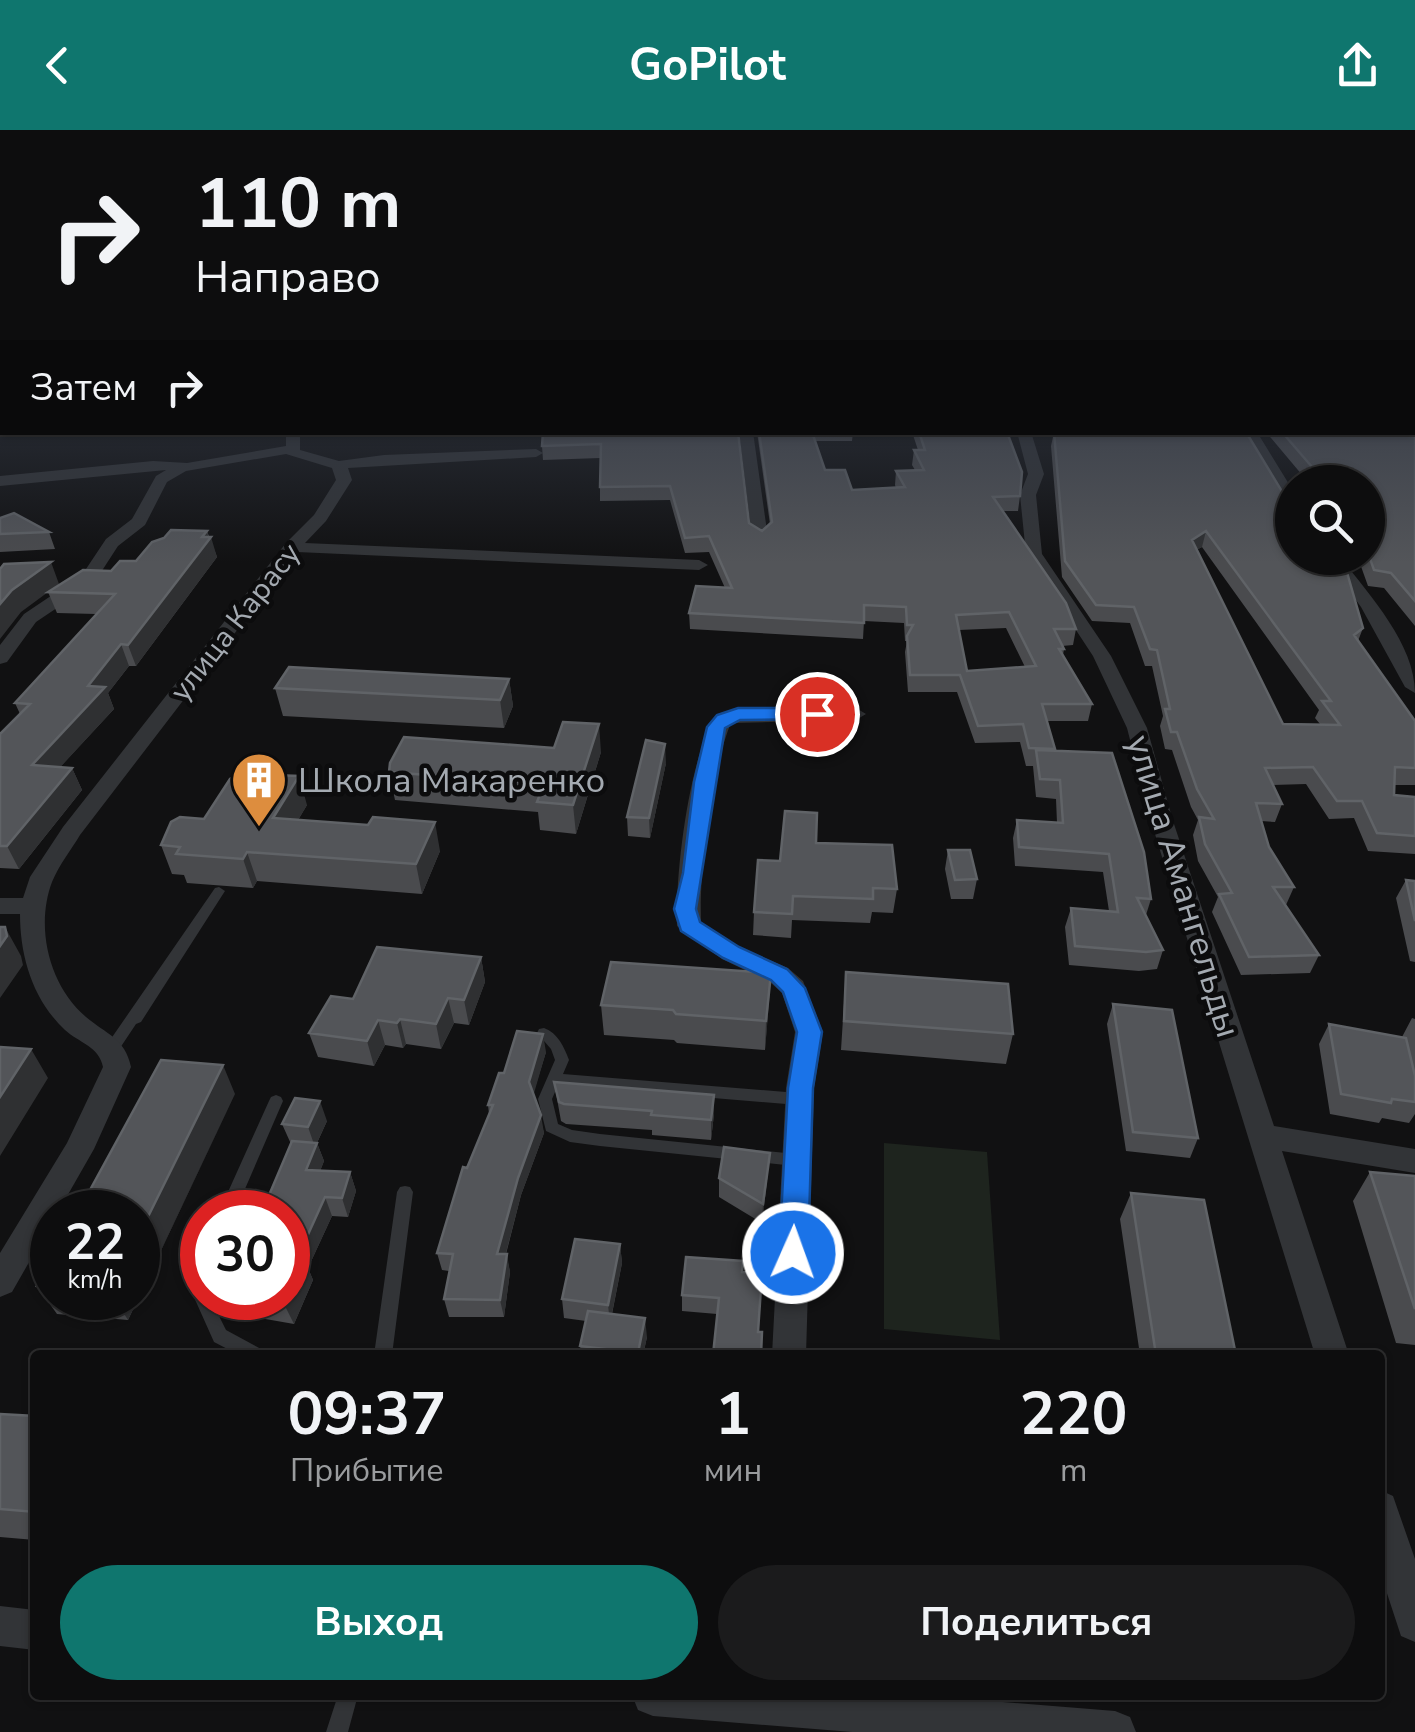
<!DOCTYPE html>
<html lang="ru">
<meta charset="utf-8">
<style>
body{margin:0;font-family:"Nunito Sans",sans-serif;background:#1b1b1c;color:#f1f3f6;height:100vh;display:flex;flex-direction:column;font-size:38px;white-space:nowrap}
*{box-sizing:border-box;margin:0}
p{font-size:32px;color:#9a9c9e}
.icon{flex:none;width:55px;height:55px;fill:none;stroke:currentColor;stroke-width:2;stroke-linecap:round;stroke-linejoin:round}
.map{position:relative;flex:1;overflow:hidden}
.details{position:absolute;left:30px;top:1220px;width:1355px;height:350px;display:flex;flex-direction:column;background:#0d0d0e;border-radius:10px;box-shadow:0 2px 8px #0004,0 0 0 2px #2d2d2e}
.details>*{flex:none}
.top-card{position:absolute;left:0px;top:0px;width:1415px;height:305px;box-shadow:0 2px 8px #0004,0 0 0 2px #2d2d2e;background:#0d0d0e;color:#f1f3f6;overflow:hidden}
.tools{position:absolute;left:1275px;top:335px;display:grid;gap:20px}
.tools a{display:grid;place-items:center;width:110px;height:110px;border-radius:50%;background:#0d0d0e;box-shadow:0 2px 8px #0004,0 0 0 2px #2d2d2e;font-size:50px}
.speed{position:absolute;left:30px;top:1060px;display:flex;gap:20px;font-size:50px;font-weight:700;text-align:center}
.speed>*{display:grid;place-content:center;width:130px;height:130px;border-radius:50%;background:#0d0d0e;box-shadow:0 2px 8px #0004,0 0 0 2px #2d2d2e;line-height:1}
.speed small{font-size:25px;font-weight:400}
.speed .limit{border:15px solid #d22;background:#fff;color:#111}
.pin{position:absolute;display:grid;place-items:center;width:85px;height:85px;color:#fff;margin:-42px;border:5px solid #fff;border-radius:50%;box-shadow:0 2px 10px #0007}
.me{position:absolute;width:110px;margin:-55px;rotate:2deg;stroke-linejoin:round;filter:drop-shadow(0 0 8px #0008)}
.turn{display:flex;align-items:center;gap:35px;height:210px;padding:0 30px;font-size:45px}
.turn .icon{width:130px;height:130px;stroke-width:2.5}
.turn b{display:block;font-size:70px;line-height:85px}
.then{display:flex;align-items:center;height:95px;padding:0 30px;background:#0003;gap:20px;font-size:38px}
.eta{display:flex;justify-content:space-evenly;align-items:center;height:170px;text-align:center}
.eta b{font-size:60px;font-weight:700;line-height:70px}
.cta{display:flex;gap:20px;margin-top:auto;padding:20px 30px}
.cta a{flex:1;height:115px;border-radius:60px;background:#0f766e;color:#fff;font-size:40px;font-weight:700;line-height:115px;text-align:center}
.cta a+a{background:#1b1b1c;color:#f1f3f6}
header{display:flex;justify-content:space-between;align-items:center;height:130px;padding:0 30px;background:#0f766e;color:#fff;font-size:45px;font-weight:700}
.map>svg:first-child{display:block}
.green{fill:#1e241e}
.lines{fill:none;stroke-linecap:round;stroke-linejoin:round}
.lane{fill:#323437;fill-rule:evenodd}
.street{fill:#323437;fill-rule:evenodd}
.wall{fill:#4a4b4e;fill-rule:evenodd}
.shaded-wall{fill:#2f3032}
.building{fill:#535559;stroke:#606367;stroke-width:2.5;fill-rule:evenodd}
.route{fill:#1a73e8;stroke:#114b97;stroke-width:2.5}
.labels{text-anchor:middle;stroke-width:9;stroke-linejoin:round;paint-order:stroke}
.far-street-label{font-size:30px;fill:#a4aab1;stroke:#0c0c0d}
.poi-label{font-size:35px;fill:#a4aab1;stroke:#0c0c0d;text-anchor:start}
.street-label{font-size:35px;fill:#a4aab1;stroke:#0c0c0d}
</style>
<header><svg class="icon" aria-label="back" viewBox="0 0 24 24"><path d="M15 5l-7 7 7 7"/></svg>GoPilot<svg class="icon" aria-label="share" viewBox="0 0 24 24"><path d="M12 15V3M7 8l5-5 5 5M5 13v7h14v-7"/></svg></header>
<div class="map">
<svg width="1415" height="1602" viewBox="0 0 1415 1602">
<rect width="100%" height="100%" fill="#111112"/>
<!-- green -->
<path class="green" d="M884 1013 987 1022 1000 1210 884 1199Z"/>
<g class="lines">
<!-- lane -->
<path class="lane" d="M219 757 225 761 141 892 136 894 116 924H106L104 920 106 916 215 758Z
M544 898C558 903 564 917 569 930L563 944 798 963 803 965 805 969 803 973 798 975 558 955 552 969 558 994 572 1000 600 1004 795 1024 800 1026 803 1030 800 1034 795 1036 600 1016 570 1012 546 1001 538 969 555 930 551 919 537 903 539 899Z
M276 965 281 967 283 971 235 1082H219L269 971 271 967Z
M405 1056 410 1057 413 1062 392 1225H374L397 1062 400 1057Z
M202 1152V1168H210L226 1200 261 1219 264 1225H239L214 1212 193 1165 196 1154Z
M338 1565H358L348 1602H326Z"/>
<!-- street -->
<path class="street" d="M286 302H300V320L339 331 384 325 536 319 543 323 536 327 348 338 352 350 326 391 305 413 699 430 708 435 699 440 297 422 80 705C71 720 59 735 52 752 35 797 49 856 86 887 106 904 125 908 131 937L94 1019 58 1082H52V1092L12 1162 0 1167V1123L67 1013 103 937C99 916 79 913 65 900 33 870 20 827 20 784H0V768H23L30 747 63 697 286 413 314 385 336 350 332 338 286 324 186 341 167 352 145 395 118 416 94 453 36 492 7 532 0 534V515L24 484 82 445 106 409 132 389 156 346 166 340 0 356V346L153 331 187 333 286 316Z
M739 302H753L768 408 760 413 752 408Z
M1017 302H1031L1044 344 1036 365 1042 424 1111 526 1147 598 1173 691 1274 996 1415 1019V1043L1282 1021 1349 1225H1315L1151 691 1127 598 1093 526 1026 424 1020 365 1028 344Z
M1243 302H1257L1292 359V376L1284 371Z
M1325 428H1341C1370 466 1415 514 1415 563L1405 557 1361 477Z
M738 578H856L866 584 856 590 731 593C711 640 699 741 701 792L740 817 788 838 803 851 823 902 814 958 806 1225H772L786 958 795 902 782 863 770 852 722 829 677 796C675 744 689 628 716 585Z
M1380 1360 1393 1366 1415 1429V1512L1401 1506 1380 1442Z
M0 1476 35 1480V1520L0 1516Z
M632 1565H916L1115 1581 1130 1587 1136 1602H852L653 1586 638 1580Z"/>
</g>
<!-- wall -->
<path class="wall" d="M1412 208H1415V255L1412 254Z
M1415 256V496L1384 458 1368 456 1358 428H1368V352H1308L1266 302H1412V263Z
M738 302 749 393 762 401 770 394 757 302H853L852 311H815L825 340 852 360 896 358 895 355 896 341 915 340 912 335 914 320H918L912 302H1007L1020 366 1018 381H1003L1076 499 1073 515 1062 516 1064 519 1063 525 1092 574 1088 591H1047L1055 619 1151 769 1146 785 1163 820 1157 839 1139 841 1069 835 1065 797 1071 778 1109 781 1103 742 1015 736 1013 708 1017 690 1057 693 1056 669 1036 667 1033 636H1026L1020 612 975 613 957 562H908L905 522 907 511H905L904 493 864 491 863 509 690 499 689 483 725 458 709 422 685 423 670 370 600 371V328L543 330 542 316ZM1006 498 1025 537 967 541 959 500Z
M1054 302 1363 498 1358 511 1415 591V655H1394V665L1415 667V724L1368 721 1354 688 1329 689 1306 654 1273 655 1282 674 1275 692 1261 691 1269 717 1294 757 1286 775 1319 825 1310 843 1241 845 1212 782 1218 767 1198 731 1193 705 1198 690 1191 677 1172 620 1165 619 1160 596 1163 586 1152 536H1145L1130 493 1092 491 1062 447 1051 316ZM1202 417 1319 580 1315 588 1320 594H1283L1196 420Z
M0 388 49 402 55 419 0 422Z
M207 401 217 427 136 536H129L108 563 114 579 60 637 72 638 82 660 19 739 0 738V604L20 584 15 573 96 484 57 483 48 462 111 441Z
M509 549 513 576 504 598 283 586 275 558Z
M601 622 576 704 540 700 538 682 395 670 389 642Z
M666 633 650 708 628 706 627 687Z
M307 675 298 690 440 721 422 764 257 751 253 758 187 753 184 745 172 744 161 715 204 689Z
M816 713 897 759 893 783 872 782 870 793 792 790 791 808 753 805 754 782 780 731Z
M948 720 977 749 973 769H951L945 739Z
M1406 750 1415 751V832L1410 831 1396 768Z
M481 827 485 852 469 895 454 893 441 919 406 914 403 918 385 915 374 936 318 927 309 903 353 869Z
M846 842 1013 904 1006 934 841 920Z
M771 843 765 920 677 913 674 910 604 905 601 875Z
M1113 874 1198 1008 1190 1028 1126 1021 1107 894Z
M1412 888 1415 889V984L1409 993 1382 988 1379 993 1330 984 1319 914 1329 894 1402 907Z
M546 922 533 964 544 1003 521 1065 506 1124 510 1142 504 1187H449L444 1169 449 1141 442 1140 437 1123 467 1038 489 984 488 975 504 943Z
M554 952 714 984 711 1010 652 1005V1000L566 994 561 991Z
M235 964 128 1190 57 1184 37 1156 52 1128V1168H138Z
M327 991 317 1013 324 1031 320 1041 350 1042 356 1061 348 1087 332 1086 308 1138 313 1150 294 1194 236 1184 228 1168H288L267 1070 291 1014 282 994Z
M768 1042 762 1093 719 1067V1048Z
M1370 1042 1415 1046V1215L1396 1213 1353 1071Z
M1131 1063 1236 1225H1140L1120 1089Z
M620 1114 622 1133 612 1184 647 1207 643 1225H582L580 1216 586 1191 564 1188 562 1169Z
M742 1142 758 1202 717 1184 682 1181V1165Z
M0 1284 35 1286V1410L0 1407Z"/>
<!-- shaded-wall -->
<path class="shaded-wall" d="M207 401 209 410 211 407 217 427 136 536 128 515Z
M1206 401 1202 417 1187 425 1192 410Z
M51 432 59 454 21 482 0 509V474L12 460Z
M121 514 129 536 108 563 114 579 42 657 32 635 88 556Z
M509 549 513 576 504 598 500 570Z
M599 594 601 622 576 704 573 675Z
M665 614 666 633 650 708 649 688Z
M72 638 82 660 19 739 7 716Z
M299 646 307 675 282 717 273 688Z
M435 692 440 721 422 764 416 734Z
M247 722 257 751 253 758 243 729Z
M5 797 21 826 23 835 0 868V816Z
M481 827 485 852 469 895 464 870Z
M771 843 769 873 765 920 766 891Z
M448 868 454 893 441 919 436 894Z
M400 889 406 914 403 918 397 893Z
M378 890 385 915 374 936 367 911Z
M543 904 546 922 532 970 529 952Z
M31 919 48 948 0 1026V967Z
M223 935 235 964 128 1190 114 1168H138V1107Z
M714 965V984L711 1010V990Z
M320 971 327 991 315 1017 308 997Z
M541 985 544 1003 521 1065 501 1142 497 1124 518 1048Z
M317 1013 324 1031 313 1059 306 1040Z
M770 1023 768 1042 762 1093 763 1074Z
M350 1042 356 1061 348 1087 342 1068Z
M325 1067 332 1086 308 1138 313 1150 294 1194 285 1176 296 1131Z
M620 1114 622 1133 610 1193 608 1175Z
M507 1124 510 1142 504 1187 500 1170Z
M645 1188 647 1207 643 1225H638Z"/>
<!-- building -->
<path class="building" d="M1412 208H1415V239L1412 237Z
M1412 287H1415V471L1391 443 1374 440 1368 423V352H1325L1282 302H1412Z
M543 302H738L749 393 762 401 772 392 759 302H812L825 340H845L852 360 905 357 896 341 924 340 914 320H925L919 302H1007L1022 342 1020 366 993 367 1066 473 1076 499H1054L1064 519H1059L1092 574H1042L1055 619 1029 618 1023 594 978 596 960 545H910L907 506 913 495H907L906 477 864 475V493L689 483 696 456 732 458 709 406 685 408 670 356 600 357 601 314 542 316ZM1009 482 1036 536 967 541 956 485Z
M1054 302H1246L1292 378V428H1337L1346 439 1363 498 1354 505 1415 591V638L1395 637 1394 665 1415 667V706L1377 703 1362 671H1337L1313 637 1265 638 1282 674 1256 673 1269 717 1294 757H1273L1319 825 1249 827 1219 764 1232 763 1205 714 1199 687 1214 689 1197 659 1177 602H1171L1165 579H1170L1157 520 1150 519 1134 477 1096 475 1065 431ZM1206 401 1331 571H1322L1340 595 1283 594 1192 410Z
M14 383 49 402 0 404V388Z
M171 400 207 401 202 407H211L128 515 121 514 88 556 105 557 32 635 72 638 7 716H0V604L30 574 15 573 115 464 48 462 83 440 111 441 120 431H136L152 412 164 408Z
M51 432 12 460 0 474V439L4 434Z
M289 537 509 549 500 570 275 558Z
M563 592 599 594 573 675 537 672 544 654 389 642 390 633 404 607 554 618Z
M646 610 665 614 649 688 627 687Z
M1036 620 1112 623 1144 722 1151 769 1137 768 1163 820 1146 822 1075 816 1071 778 1118 782 1109 724 1019 717 1017 690 1063 693 1060 650 1040 649Z
M238 644 299 646 273 688 368 695 373 687 435 692 416 734 247 722 243 729 176 724 180 717 161 715 171 692 180 687 204 689 230 649Z
M785 681 817 683 816 713 892 715 897 759 873 758V769L793 766 792 784 754 782 758 730 780 731Z
M948 720H970L977 749 955 750Z
M1406 750 1415 751V791Z
M0 797H5L7 806 0 816Z
M377 817 481 827 464 870 448 868 436 894 400 889 397 893 378 890 367 911 309 903 331 866 353 869Z
M611 832 771 843 766 891 676 884 673 880 601 875Z
M846 842 1008 854 1013 904 844 891Z
M1113 874 1172 880 1198 1008 1133 1002Z
M1329 894 1406 908 1415 946V972L1392 969 1391 973 1341 964Z
M517 901 543 904 529 952 541 985 518 1048 497 1124H507L500 1170 444 1169 453 1124 437 1123 463 1037 467 1038 493 975H488L499 943H504Z
M0 917 31 919 0 967Z
M161 930 223 935 138 1107V1082H78Z
M554 952 714 965 711 990 651 985 652 981 564 974 559 972Z
M295 968 320 971 308 997 282 994Z
M292 1011 317 1013 306 1040 350 1042 342 1068 325 1067 296 1131 306 1132 285 1176 238 1168H288V1082H266L272 1070H267Z
M724 1017 770 1023 763 1074 719 1048Z
M1370 1042 1415 1046V1179Z
M1131 1063 1204 1070 1236 1225H1156Z
M575 1109 620 1114 608 1175 562 1169Z
M686 1127 743 1131 742 1142 762 1143 758 1202H762L761 1225H713L719 1168 682 1165Z
M52 1128V1157L37 1156Z
M588 1181 645 1188 638 1223 580 1216Z
M0 1284 35 1286V1382L0 1379Z"/>
<!-- sky -->
<linearGradient id="sky" x2="0" y2="1"><stop stop-color="#09090a"/><stop offset="0.48" stop-color="#323844"/><stop offset="1" stop-color="#323844" stop-opacity="0"/></linearGradient>
<rect width="1415" height="433" fill="url(#sky)"/>
<!-- route -->
<path class="route" d="M738 578H817L826 584 817 589 740 590 725 598 696 779 700 792 739 817 787 839 805 858 822 902 813 958 808 1123 804 1132 793 1136 783 1132 779 1123 788 958 797 902 783 862 771 850 723 828 681 801 674 779 683 743 694 652 707 597 717 585Z"/>
<!-- icons -->
<defs>
<g id="building-pin" transform="scale(2.875)"><path d="M0 17L-7.5 6A9.5 9.5 0 1 1 7.5 6Z" fill="#dd8d3e" stroke="#0c0c0d"/><path d="M-4-6H4V6H1V3H-1V6H-4ZM-2.5-4.3h1.7v1.8h-1.7ZM.8-4.3h1.7v1.8H.8ZM-2.5-1h1.7V.8h-1.7ZM.8-1h1.7V.8H.8Z" fill="#fff"/></g>
</defs>
<g fill-rule="evenodd">
<use href="#building-pin" x="259" y="650"/>
</g>
<g class="labels">
<!-- far-street labels -->
<g class="far-street-label">
<text transform="translate(235 492) rotate(-52)" y="10">улица Карасу</text>
</g>
<!-- poi labels -->
<g class="poi-label">
<text x="298" y="662">Школа Макаренко</text>
</g>
<!-- street labels -->
<g class="street-label">
<text transform="translate(1184 756) rotate(73)" y="12">улица Амангельды</text>
</g>
</g>
</svg>
<div class="tools">
<a><svg class="icon" aria-label="search" viewBox="0 0 24 24"><circle cx="10" cy="10" r="6"/><path d="M15 15l6 6"/></svg></a>
</div>
<div class="speed"><div>22<small>km/h</small></div><div class="limit">30</div></div>
<div class="pin" style="left:817px;top:584px;background:#d93025"><svg class="icon" aria-label="arrive" viewBox="0 0 24 24"><path d="M6 21V4h12l-3 4 3 4H6"/></svg></div>
<svg class="me" style="left:793px;top:1123px" viewBox="-20 -20 40 40"><circle r="17" fill="#1a73e8" stroke="#fff" stroke-width="3"/><path d="M0-11L8 9 0 5-8 9z" fill="#fff"/></svg>
<div class="top-card">
<div class="turn"><svg class="icon" aria-label="right" viewBox="0 0 24 24"><path d="M7 20v-9h11M14 6l5 5-5 5"/></svg><div><b>110 m</b>Направо</div></div>
<div class="then">Затем<svg class="icon" aria-label="right" viewBox="0 0 24 24"><path d="M7 20v-9h11M14 6l5 5-5 5"/></svg></div>
</div>
<section class="details">
<div class="eta">
<div><b>09:37</b><p>Прибытие</p></div>
<div><b>1</b><p>мин</p></div>
<div><b>220</b><p>m</p></div>
</div>
<div class="cta"><a>Выход</a><a>Поделиться</a></div>
</section>
</div>
